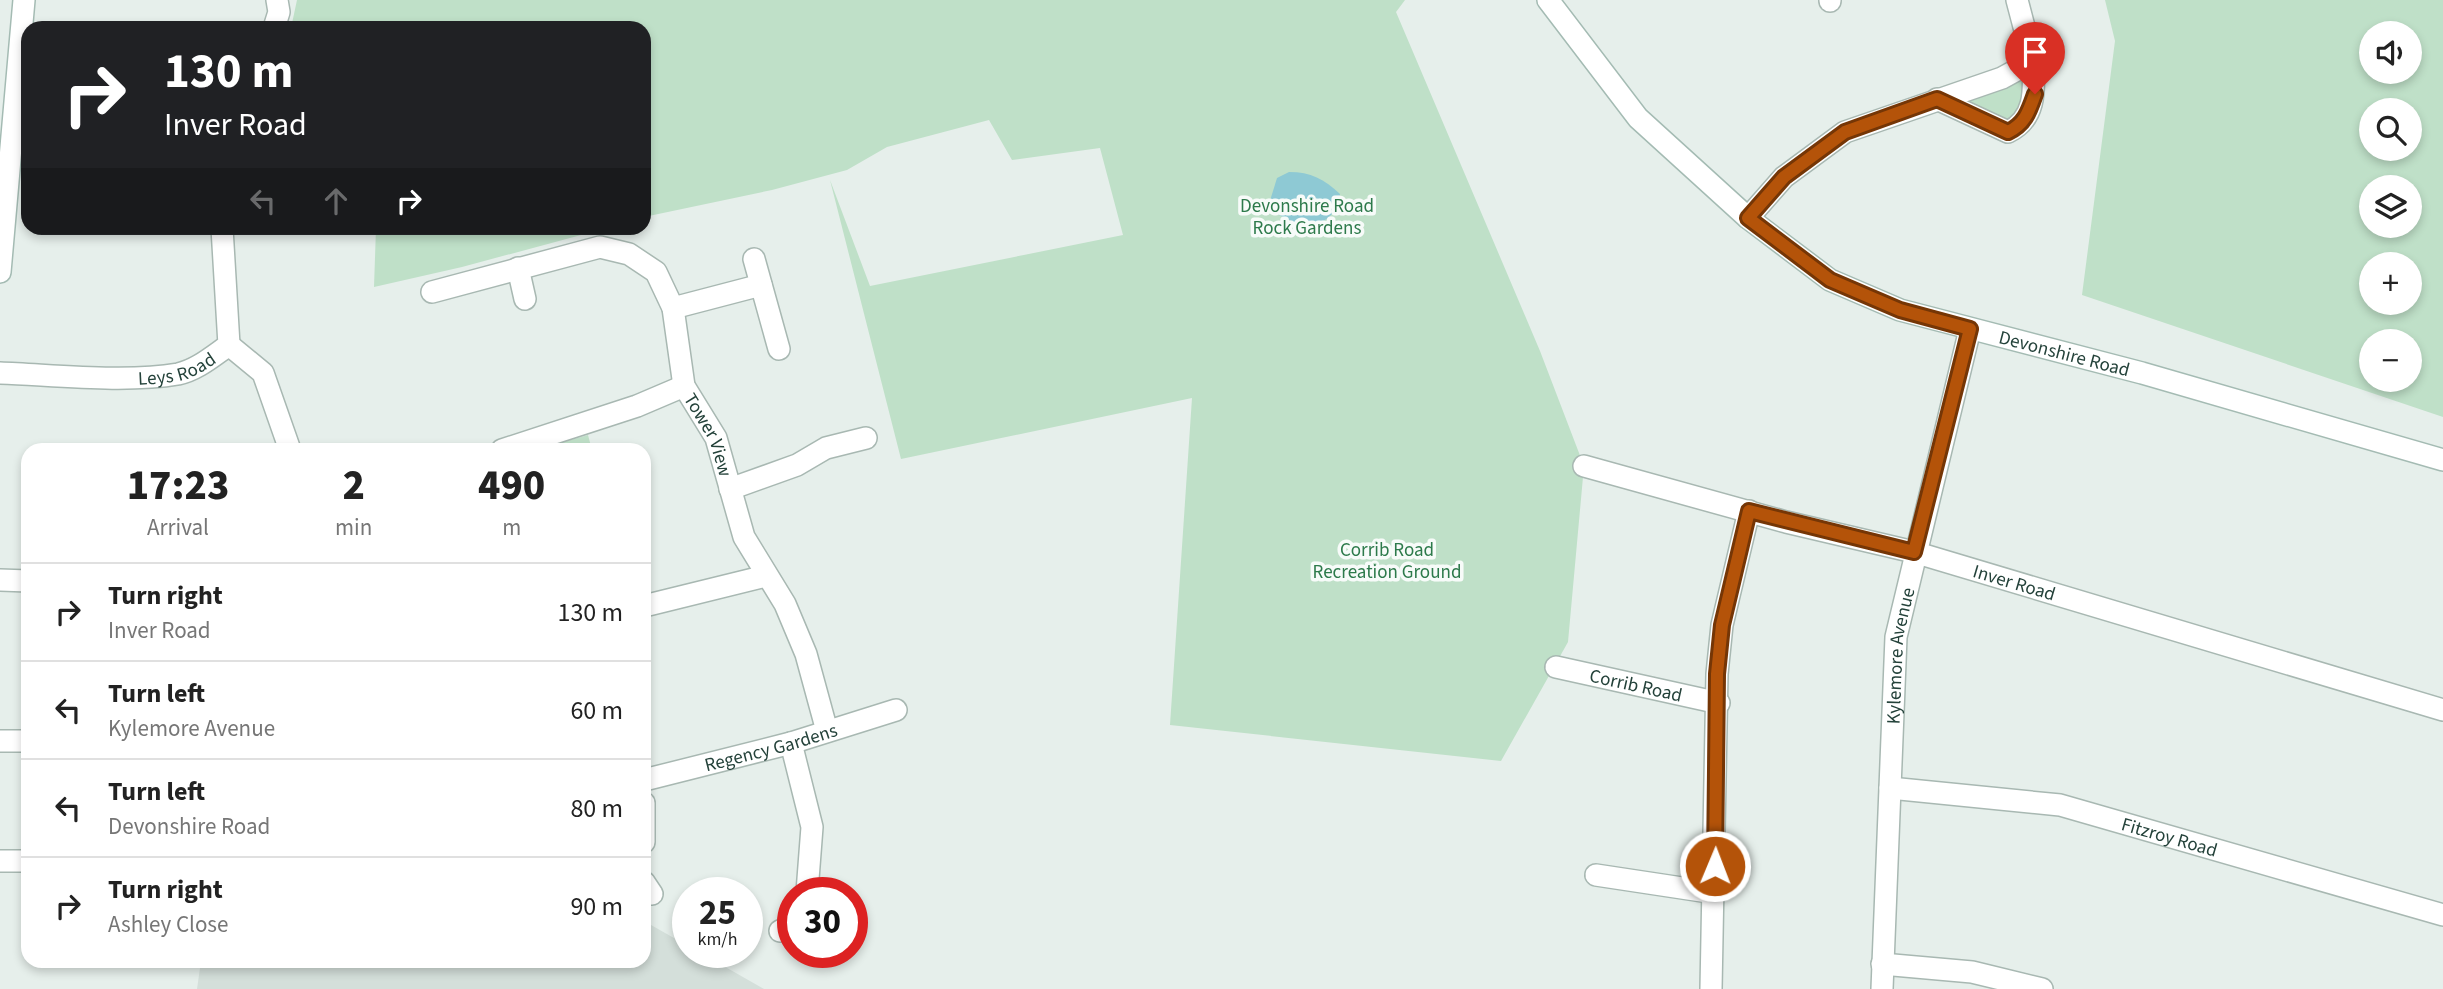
<!DOCTYPE html>
<meta charset="utf-8">
<style>
body{margin:0;font-family:"Source Sans 3",sans-serif;background:#f2f2f2;color:#222;height:100vh;display:flex;flex-direction:column;font-size:26px;white-space:nowrap}
*{box-sizing:border-box;margin:0}
p{font-size:23px;color:#767676}
.icon{flex:none;width:38px;height:38px;fill:none;stroke:currentColor;stroke-width:2;stroke-linecap:round;stroke-linejoin:round}
.map{position:relative;flex:1;overflow:hidden}
.details{position:absolute;left:21px;top:443px;width:630px;height:525px;display:flex;flex-direction:column;background:#fff;border-radius:21px;box-shadow:0 4px 10px #0003}
.details>*{flex:none}
.guide{position:absolute;left:21px;top:21px;width:630px;height:214px;border-radius:21px;box-shadow:0 4px 10px #0003;background:#202124;color:#fff;overflow:hidden}
.buttons{position:absolute;left:2359px;top:21px;display:grid;gap:14px}
.buttons a{display:grid;place-items:center;width:63px;height:63px;border-radius:50%;background:#fff;box-shadow:0 4px 10px #0003;font-size:35px}
.speed{position:absolute;left:672px;top:877px;display:flex;gap:14px;font-size:35px;font-weight:700;text-align:center}
.speed>*{display:grid;place-content:center;width:91px;height:91px;border-radius:50%;background:#fff;box-shadow:0 4px 10px #0003;line-height:1}
.speed small{font-size:18px;font-weight:400}
.speed .limit{border:10px solid #d22;background:#fff;color:#111}
.pin{position:absolute;display:grid;place-items:center;width:60px;height:60px;color:#fff;margin:-72px -30px;border-radius:50% 50% 50% 0;rotate:-45deg;box-shadow:0 0 7px #0007}
.pin .icon{rotate:45deg}
.me{position:absolute;width:77px;margin:-38px;rotate:1deg;stroke-linejoin:round;filter:drop-shadow(0 0 5px #0008)}
.turn{display:flex;align-items:center;gap:24px;height:147px;padding:0 28px;font-size:32px}
.turn .icon{width:91px;height:91px;stroke-width:2.5}
.turn b{display:block;font-size:49px;line-height:60px}
.lanes{display:flex;align-items:center;height:66px;padding:0 28px;background:#0003;justify-content:center;gap:35px;direction:ltr}
.lanes .off{opacity:.35}
.eta{display:flex;justify-content:space-evenly;align-items:center;height:119px;text-align:center}
.eta b{font-size:42px;font-weight:800;line-height:49px}
ul{padding:0;list-style:none}
li{display:flex;align-items:center;gap:21px;height:98px;padding:0 28px;border-top:2px solid #e0e0e0}
li div{flex:1}
li b{display:block;font-size:26px}
li em{font-style:normal}
.map>svg:first-child{display:block}
.built{fill:#d4dfda}
.green{fill:#bfe0c8;fill-rule:evenodd}
.water{fill:#8ec9d4}
.lines{fill:none;stroke-linecap:round;stroke-linejoin:round}
.street-casing{stroke:#a8b8b2;stroke-width:24}
.secondary-casing{stroke:#a4bbb3;stroke-width:24}
.street{stroke:#fff;stroke-width:21}
.secondary{stroke:#fff;stroke-width:21}
.route-casing{stroke:#753606;stroke-width:18}
.route{stroke:#b45309;stroke-width:12}
.labels{text-anchor:middle;stroke-width:7;stroke-linejoin:round;paint-order:stroke}
.park-label{font-size:19px;fill:#2d7a4b;stroke:#f7fbf9}
.street-label{font-size:19px;fill:#24423a;stroke:#f7fbf9}
</style>
<div class="map">
<svg width="2443" height="989" viewBox="0 0 2443 989">
<rect width="100%" height="100%" fill="#e6efeb"/>
<!-- built -->
<path class="built" d="M644 921 688 946V952H699L764 989H197L201 961H644Z"/>
<!-- green -->
<path class="green" d="M297 0H1405L1396 12 1540 351 1584 466 1568 642 1501 761 1170 725 1192 398 901 459 830 180 870 286 1123 235 1100 148 1012 160 989 120 887 147 847 170 772 190 644 217V28H291Z
M2105 0H2443V417L2082 295 2115 41ZM2410 33V72H2371V33ZM2371 110H2410V149H2371ZM2371 187H2410V226H2371ZM2410 264V303H2371V264ZM2410 341V380H2371V341Z
M2033 61 2018 127 1937 99Z
M376 228H607L462 267 374 287Z
M588 435 592 450H536Z"/>
<!-- water -->
<path class="water" d="M1289 172C1311 172 1324 179 1340 194 1336 217 1326 221 1306 228L1275 213 1269 204 1277 178Z"/>
<g class="lines">
<!-- street casing -->
<g class="street-casing">
<g id="street">
<path d="M1830 0V1"/>
<path d="M274 28 279 12 277 0"/>
<path d="M1937 99 2008 132C2037 118 2034 88 2033 61"/>
<path d="M1748 218 1784 177 1845 132 2002 78 2033 61 2017 0"/>
<path d="M754 259 779 349"/>
<path d="M518 268 525 299"/>
<path id="s1" d="M432 292 600 247 629 254 656 272 673 308 684 386 716 438 744 537 785 604 806 654 827 731"/>
<path d="M673 308 761 285"/>
<path d="M229 345 263 373 290 450"/>
<path id="s2" d="M0 373C54 375 126 383 178 374 197 370 213 356 229 345L222 228"/>
<path d="M502 450 637 406 684 386"/>
<path id="s3" d="M1584 466 1786 522 1914 552 2443 710"/>
<path d="M730 489 797 465 826 448 866 438"/>
<path d="M0 580 28 581"/>
<path d="M644 606 766 576"/>
<path id="s4" d="M1556 667 1719 703"/>
<path d="M0 741H28"/>
<path d="M791 743 812 827 807 892"/>
<path id="s5" d="M644 780 791 743 896 710"/>
<path id="s6" d="M1890 788 2060 805 2443 915"/>
<path d="M644 803V842"/>
<path d="M0 861H28"/>
<path d="M1596 875 1715 893"/>
<path d="M644 882 652 894"/>
<path d="M780 931 793 925"/>
<path d="M1882 964 1972 972 2042 989"/>
<path d="M1711 989 1717 674 1722 625 1749 511"/>
<path id="s7" d="M1882 989 1896 637 1970 329"/>
</g>
</g>
<!-- secondary casing -->
<g class="secondary-casing">
<g id="secondary">
<path id="s8" d="M1548 0 1638 118 1748 218 1830 280 1900 310 2142 373 2443 460"/>
<path d="M0 272 24 0"/>
</g>
</g>
<!-- street -->
<use href="#street" class="street"/>
<!-- secondary -->
<use href="#secondary" class="secondary"/>
</g>
<g class="lines">
<!-- route casing -->
<g class="route-casing">
<path id="route" d="M1715 866 1717 674 1722 625 1749 511 1914 552 1970 329 1900 310 1830 280 1748 218 1784 177 1845 132 1937 99 2008 132C2025 124 2029 111 2035 94"/>
</g>
<!-- route -->
<use href="#route" class="route"/>
</g>
<g class="labels">
<!-- park labels -->
<g class="park-label">
<text x="1307" y="212">Devonshire Road<tspan x="1307" dy="22">Rock Gardens</tspan></text>
<text x="1387" y="556">Corrib Road<tspan x="1387" dy="22">Recreation Ground</tspan></text>
</g>
<!-- street labels -->
<g class="street-label">
<text dy="7" stroke="none"><textPath href="#s8" startOffset="646">Devonshire Road</textPath></text>
<text dy="7" stroke="none"><textPath href="#s2" startOffset="178">Leys Road</textPath></text>
<text dy="7" stroke="none"><textPath href="#s1" startOffset="410">Tower View</textPath></text>
<text dy="7" stroke="none"><textPath href="#s3" startOffset="446">Inver Road</textPath></text>
<text dy="7" stroke="none"><textPath href="#s7" startOffset="334">Kylemore Avenue</textPath></text>
<text dy="7" stroke="none"><textPath href="#s4" startOffset="82">Corrib Road</textPath></text>
<text dy="7" stroke="none"><textPath href="#s5" startOffset="131">Regency Gardens</textPath></text>
<text dy="7" stroke="none"><textPath href="#s6" startOffset="285">Fitzroy Road</textPath></text>
</g>
</g>
</svg>
<div class="buttons">
<a><svg class="icon" aria-label="sound" viewBox="0 0 24 24"><path d="M4 9h4l5-4v14l-5-4H4zM17 9q2 3 0 6"/></svg></a>
<a><svg class="icon" aria-label="search" viewBox="0 0 24 24"><circle cx="10" cy="10" r="6"/><path d="M15 15l6 6"/></svg></a>
<a><svg class="icon" aria-label="layers" viewBox="0 0 24 24"><path d="M12 4l9 5-9 5-9-5zM3 14l9 5 9-5"/></svg></a>
<a>+</a>
<a>−</a>
</div>
<div class="speed"><div>25<small>km/h</small></div><div class="limit">30</div></div>
<div class="pin" style="left:2035px;top:94px;background:#d93025"><svg class="icon" aria-label="arrive" viewBox="0 0 24 24"><path d="M6 21V4h12l-3 4 3 4H6"/></svg></div>
<svg class="me" style="left:1715px;top:866px" viewBox="-20 -20 40 40"><circle r="17" fill="#b45309" stroke="#fff" stroke-width="3"/><path d="M0-11L8 9 0 5-8 9z" fill="#fff"/></svg>
<div class="guide">
<div class="turn"><svg class="icon" aria-label="right" viewBox="0 0 24 24"><path d="M7 20v-9h11M14 6l5 5-5 5"/></svg><div><b>130 m</b>Inver Road</div></div>
<div class="lanes"><svg class="icon off" aria-label="left" viewBox="0 0 24 24"><path d="M17 20v-9H6M10 6l-5 5 5 5"/></svg><svg class="icon off" aria-label="ahead" viewBox="0 0 24 24"><path d="M12 20V5M6 11l6-6 6 6"/></svg><svg class="icon" aria-label="right" viewBox="0 0 24 24"><path d="M7 20v-9h11M14 6l5 5-5 5"/></svg></div>
</div>
<section class="details">
<div class="eta">
<div><b>17:23</b><p>Arrival</p></div>
<div><b>2</b><p>min</p></div>
<div><b>490</b><p>m</p></div>
</div>
<ul>
<li><svg class="icon" aria-label="right" viewBox="0 0 24 24"><path d="M7 20v-9h11M14 6l5 5-5 5"/></svg><div><b>Turn right</b><p>Inver Road</p></div><em>130 m</em></li>
<li><svg class="icon" aria-label="left" viewBox="0 0 24 24"><path d="M17 20v-9H6M10 6l-5 5 5 5"/></svg><div><b>Turn left</b><p>Kylemore Avenue</p></div><em>60 m</em></li>
<li><svg class="icon" aria-label="left" viewBox="0 0 24 24"><path d="M17 20v-9H6M10 6l-5 5 5 5"/></svg><div><b>Turn left</b><p>Devonshire Road</p></div><em>80 m</em></li>
<li><svg class="icon" aria-label="right" viewBox="0 0 24 24"><path d="M7 20v-9h11M14 6l5 5-5 5"/></svg><div><b>Turn right</b><p>Ashley Close</p></div><em>90 m</em></li>
</ul>
</section>
</div>
